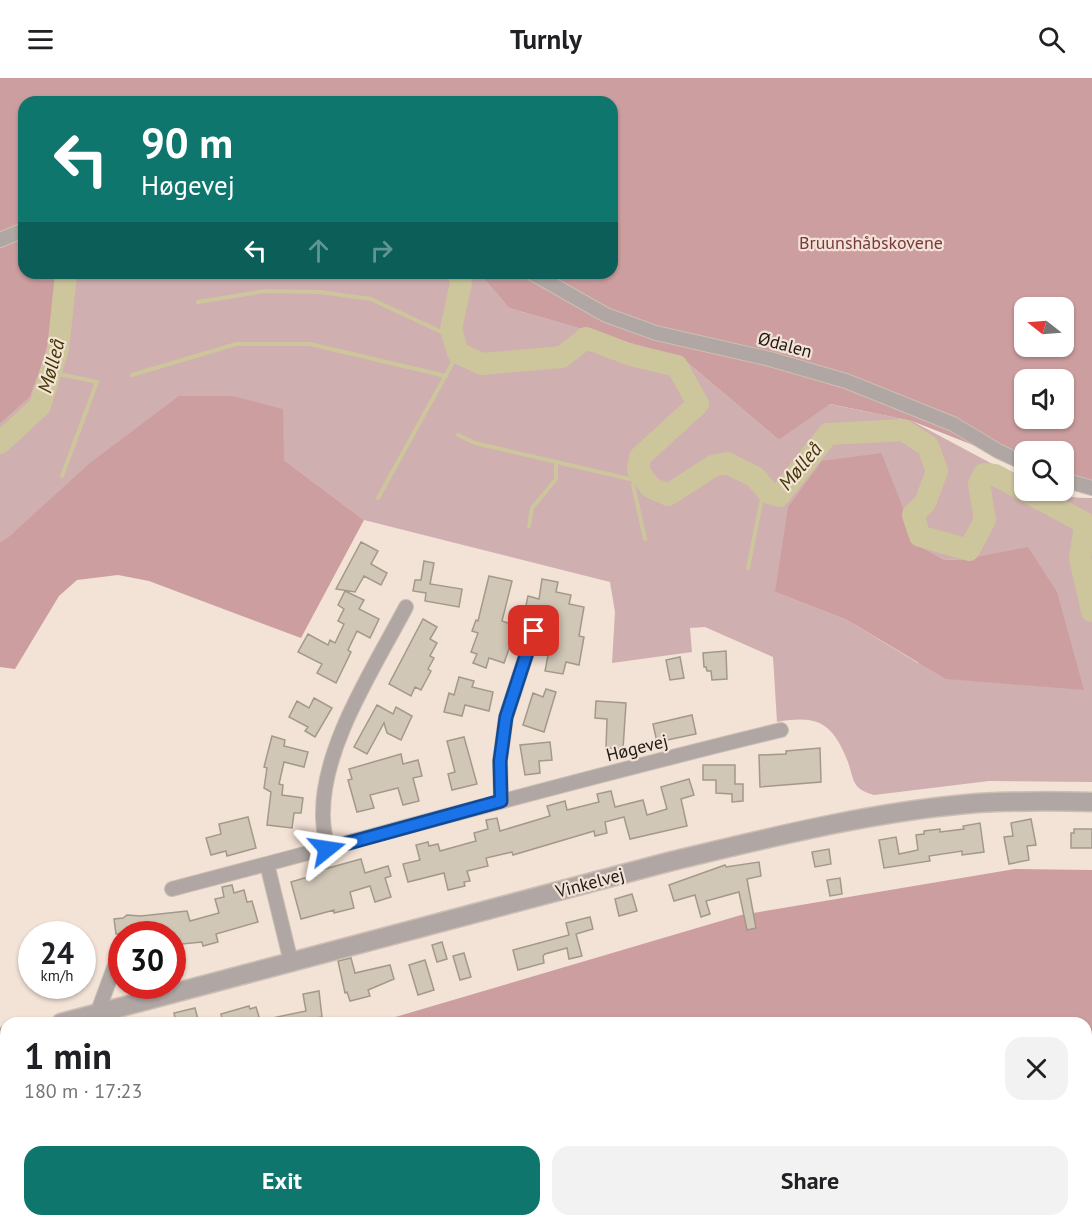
<!DOCTYPE html>
<meta charset="utf-8">
<style>
body{margin:0;font-family:"PT Sans",sans-serif;background:#f2f2f2;color:#202124;height:100vh;display:flex;flex-direction:column;font-size:22px;white-space:nowrap}
*{box-sizing:border-box;margin:0}
p{font-size:20px;color:#757577}
.icon{flex:none;width:33px;height:33px;fill:none;stroke:currentColor;stroke-width:2;stroke-linecap:round;stroke-linejoin:round}
.map{position:relative;flex:1;overflow:hidden}
.sheet{position:absolute;left:0px;top:939px;width:1092px;height:210px;display:flex;flex-direction:column;background:#fff;border-radius:18px 18px 0 0;box-shadow:0 2px 4px #0004}
.sheet>*{flex:none}
.banner{position:absolute;left:18px;top:18px;width:600px;height:183px;border-radius:18px;box-shadow:0 2px 4px #0004;background:#0f766e;color:#fff;overflow:hidden}
.needle{width:39px;rotate:287deg}
.tools{position:absolute;left:1014px;top:219px;display:grid;gap:12px}
.tools a{display:grid;place-items:center;width:60px;height:60px;border-radius:12px;background:#fff;box-shadow:0 2px 4px #0004;font-size:30px}
.speed{position:absolute;left:18px;top:843px;display:flex;gap:12px;font-size:30px;font-weight:700;text-align:center}
.speed>*{display:grid;place-content:center;width:78px;height:78px;border-radius:50%;background:#fff;box-shadow:0 2px 4px #0004;line-height:1}
.speed small{font-size:15px;font-weight:400}
.speed .limit{border:9px solid #d22;background:#fff;color:#111}
.pin{position:absolute;display:grid;place-items:center;width:51px;height:51px;color:#fff;margin:-26px;border-radius:12px;box-shadow:0 3px 9px #0006}
.me{position:absolute;width:66px;margin:-33px;rotate:75deg;stroke-linejoin:round;filter:drop-shadow(0 0 4px #0008)}
.turn{display:flex;align-items:center;gap:21px;height:126px;padding:0 24px;font-size:27px}
.turn .icon{width:78px;height:78px;stroke-width:2.5}
.turn b{display:block;font-size:42px;line-height:51px}
.lanes{display:flex;align-items:center;height:57px;padding:0 24px;background:#0003;justify-content:center;gap:30px;direction:ltr}
.lanes .off{opacity:.35}
.round{display:grid;place-items:center;flex:none;width:63px;height:63px;border-radius:18px;background:#f2f2f2}
.overview{display:flex;align-items:center;justify-content:space-between;height:102px;padding:0 24px}
h1{font-size:36px;font-weight:700;line-height:45px}
.button{display:flex;gap:12px;margin-top:auto;padding:12px 24px}
.button a{flex:1;height:69px;border-radius:18px;background:#0f766e;color:#fff;font-size:24px;font-weight:700;line-height:69px;text-align:center}
.button a+a{background:#f2f2f2;color:#202124}
header{display:flex;justify-content:space-between;align-items:center;height:78px;padding:0 24px;background:#fff;font-size:27px;font-weight:700}
.map>svg:first-child{display:block}
.green{fill:#cfafaf;fill-rule:evenodd}
.forest{fill:#cd9e9f;fill-rule:evenodd}
.lines{fill:none;stroke-linecap:round;stroke-linejoin:round}
.stream{stroke:#cdc69d;stroke-width:4}
.river{stroke:#cdc69d;stroke-width:22}
.building{fill:#d1c7b7;stroke:#a3998a;stroke-width:1.5}
.minor-casing{stroke:#cdbeb3;stroke-width:16}
.tertiary-casing{stroke:#cdbeb3;stroke-width:21}
.minor{stroke:#b0a7a4;stroke-width:14}
.tertiary{stroke:#b0a7a4;stroke-width:18}
.route-casing{stroke:#114b97;stroke-width:15}
.route{stroke:#1a73e8;stroke-width:10}
.labels{text-anchor:middle;stroke-width:4.5;stroke-linejoin:round;paint-order:stroke}
.park-label{font-size:18px;fill:#77393e;stroke:#f3e2d6}
.street-label{font-size:18px;fill:#211b16;stroke:#f3e2d6}
.water-label{font-size:20px;font-style:italic;fill:#413803;stroke:#f3e2d6}
</style>
<header><svg class="icon" aria-label="menu" viewBox="0 0 24 24"><path d="M4 6h16M4 12h16M4 18h16"/></svg>Turnly<svg class="icon" aria-label="search" viewBox="0 0 24 24"><circle cx="10" cy="10" r="6"/><path d="M15 15l6 6"/></svg></header>
<div class="map">
<svg width="1092" height="1149" viewBox="0 0 1092 1149">
<rect width="100%" height="100%" fill="#f3e2d6"/>
<!-- green -->
<path class="green" d="M66 195H479L509 230 682 280 779 362 829 326 912 343 1024 403V412C1047 413 1069 421 1092 420V704L989 703 874 717C852 711 854 702 848 684 832 644 818 637 777 644L773 579 705 549 690 550 692 574 612 585 615 534 610 504 364 442 284 382 12 456 0 464V346L30 319 49 270 56 218ZM882 375 916 467 945 482 966 481 918 585 847 542 775 514Z
M6 1116V1143H121L140 1149H0V1124Z"/>
<!-- forest -->
<path class="forest" d="M0 0H1092V413L1064 402V374H1024V387L912 343 830 326 779 362 682 280 509 230 479 195H612V24H24V195H66L56 218 49 269 30 319 0 346ZM1024 230H1064V268H1024ZM1024 302H1064V340H1024Z
M179 318H232L283 331 284 382 364 442 301 560 149 503 118 497 77 502 59 518 15 591 0 589V464L12 456 90 385Z
M882 375 917 467 945 482 966 481 1028 469 1057 514 1084 612 946 601 847 542 775 514 788 429 822 383Z
M1015 791 1092 792V1149H793L774 1145 771 1149H726L723 1143H1086V945H375L741 837Z
M121 1143H672L670 1149H140Z"/>
<g class="lines">
<!-- stream -->
<path class="stream" d="M198 224 265 213 320 214 371 221 454 260
M50 294 97 304 62 398
M132 297 236 266H310L446 298
M458 357 475 365 634 402
M638 392 633 407 645 461
M378 420 458 275
M529 448 532 430 556 401V385
M748 490 764 410"/>
<!-- river -->
<path class="river" d="M459 195 461 205 451 251 458 275 482 286 562 279 586 260 631 277 677 288 698 326 640 379 638 392 650 409 668 417 713 388 727 385 755 399 769 415 779 418 828 356 903 352 928 368 937 393 925 425 913 437 920 458 969 472 985 442 979 406 984 396 995 397 1083 444 1084 453 1080 480 1092 533
M0 365 40 328 58 271 66 197 68 195"/>
</g>
<!-- building -->
<path class="building" d="M361 464 378 473 371 486 387 495 381 507 364 498 355 514 336 511Z
M424 483 434 485 430 506 462 511 459 529 425 523 426 515 413 513 415 502H421Z
M489 498 512 503 502 543 517 548 504 585 489 580 486 590 473 585 477 576 471 574 478 555 472 553 476 542 478 543Z
M542 501 558 504 556 514 571 517 569 526 584 529 579 558 584 559 579 587 566 584 563 596 545 593 554 547 544 545 545 540 524 536 528 518 539 521Z
M345 513 364 522 359 531 379 541 370 560 357 553 348 572 351 574 336 605 317 595 322 586 298 574 308 556 328 567 330 562 335 565 344 546 338 543 344 531 338 527Z
M423 541 437 549 430 561 437 565 430 578 434 580 428 591 431 593 421 612 415 609 411 618 389 606Z
M726 573 727 601 712 602 711 593H707L706 589H704L703 575Z
M680 579 684 600 670 602 666 582Z
M459 599 474 603 472 609 493 614 489 633 465 627 462 638 444 634 449 615 454 617Z
M546 611 556 614 544 654 523 647 533 615 543 619Z
M314 620 332 630 315 659 305 653 308 649 289 639 297 623 309 630Z
M596 623 626 625 623 671 606 670 607 641 595 640Z
M377 627 393 636 396 629 412 638 401 662 387 655 384 645 367 676 354 669Z
M692 637 696 656 657 664 653 646Z
M272 658 285 662 284 668 308 674 304 689 284 684 279 706 283 707 282 717 303 720 301 735H294L292 750 267 747 271 714 264 710 267 690 264 689Z
M464 659 477 706 452 712 448 696 455 694 447 663Z
M550 664 552 682 539 683 540 695 525 697 520 667Z
M820 670 821 704 760 709 759 677 786 676V673Z
M401 676 403 686 418 682 422 698 413 700 419 723 403 727 398 710 370 717 374 730 357 734 348 702 352 701 349 691Z
M703 687H735V706H743V723L732 724V716L716 715V702H703Z
M689 701 694 717 681 721 687 748 630 761 624 739 605 744 607 755 595 758 594 753 513 777 512 774 486 780 488 788 467 793 470 803 464 804 465 808 448 812 444 795 408 804 403 786 420 782 416 767 428 764 429 768 438 766 440 773 476 763 474 755 488 751 486 742 497 740 500 753 550 738 547 728 565 723 567 732 599 724 597 716 611 713 615 729 643 722 647 737 667 731 661 709Z
M248 739 256 770 227 778 226 773 211 777 206 760 221 756 219 746Z
M1031 741 1036 767 1027 768 1029 782 1009 786 1004 759 1013 758 1011 745Z
M980 745 984 774 962 777V773L929 778 930 783 884 790 879 762 896 759 899 776 918 772 916 757 924 756V753L940 751V754L964 751 963 748Z
M1074 751H1092V770H1071V755H1074Z
M829 771 831 786 815 789 812 774Z
M361 781 365 795 388 788 391 798 385 800 391 819 375 824 370 808 350 814 354 830 334 835V832L301 841 291 804 311 798 310 795Z
M759 784 761 798 747 801 756 850 747 852 739 814 706 823 710 836 701 839 695 817 674 823 669 807 725 787 726 789Z
M840 800 842 816 830 818 827 802Z
M232 807 234 815 244 812 247 824 252 823 258 844 216 856 218 864 203 868 202 864 172 867V856H164V851L143 854V856H116L114 841 123 840 127 837 141 838 187 833 190 843 219 835 215 821 224 819 222 809Z
M632 816 637 833 619 838 615 821Z
M590 839 593 851 576 856 582 878 569 881 567 870 545 876 543 878 544 885 518 892 513 872 569 857 566 845Z
M442 864 447 881 437 884 432 867Z
M464 875 471 899 460 902 453 878Z
M351 880 355 895 390 887 394 901 368 912 370 918 350 923 347 914 345 915 338 883Z
M425 882 434 912 418 917 409 887Z
M319 913 322 939 310 941 311 945H273L272 940 306 933 303 916Z
M249 928 250 931 256 929 260 942 252 945H223L221 936Z
M195 930 199 945H176L174 935Z"/>
<g class="lines">
<!-- minor casing -->
<g class="minor-casing">
<path id="minor" d="M0 162 24 152
M532 195 606 237 656 255 770 281 846 303 953 346 998 373 1024 385
M1064 402 1092 410
M501 723 500 683 506 639 534 553
M327 772C326 761 323 750 323 739 321 670 374 590 406 529
M267 786 291 884
M172 811C375 758 577 701 781 652
M97 936 119 876"/>
</g>
<!-- tertiary casing -->
<g class="tertiary-casing">
<path id="tertiary" d="M61 945 672 783C772 759 875 733 978 725 1016 723 1054 723 1092 724
M0 960 6 958"/>
</g>
<!-- minor -->
<use href="#minor" class="minor"/>
<!-- tertiary -->
<use href="#tertiary" class="tertiary"/>
</g>
<g class="lines">
<!-- route casing -->
<g class="route-casing">
<path id="route" d="M327 771 501 723 500 683 506 639 534 553"/>
</g>
<!-- route -->
<use href="#route" class="route"/>
</g>
<g class="labels">
<!-- park labels -->
<g class="park-label">
<text x="871" y="171">Bruunshåbskovene</text>
</g>
<!-- street labels -->
<g class="street-label">
<text transform="translate(785 267) rotate(15)" y="6">Ødalen</text>
<text transform="translate(637 670) rotate(-14)" y="6">Høgevej</text>
<text transform="translate(590 805) rotate(-15)" y="6">Vinkelvej</text>
</g>
<!-- water labels -->
<g class="water-label">
<text transform="translate(51 288) rotate(-75)" y="7">Mølleå</text>
<text transform="translate(800 388) rotate(-50)" y="7">Mølleå</text>
</g>
</g>
</svg>
<div class="tools">
<a><svg class="needle" viewBox="-14 -14 28 28"><path d="M0-13l5 13h-10z" fill="#e53935"/><path d="M0 13l5-13h-10z" fill="#757577"/></svg></a>
<a><svg class="icon" aria-label="sound" viewBox="0 0 24 24"><path d="M4 9h4l5-4v14l-5-4H4zM17 9q2 3 0 6"/></svg></a>
<a><svg class="icon" aria-label="search" viewBox="0 0 24 24"><circle cx="10" cy="10" r="6"/><path d="M15 15l6 6"/></svg></a>
</div>
<div class="speed"><div>24<small>km/h</small></div><div class="limit">30</div></div>
<div class="pin" style="left:534px;top:553px;background:#d93025"><svg class="icon" aria-label="arrive" viewBox="0 0 24 24"><path d="M6 21V4h12l-3 4 3 4H6"/></svg></div>
<svg class="me" style="left:327px;top:771px" viewBox="-20 -20 40 40"><path d="M0-17L14 15 0 8-14 15z" fill="#1a73e8" stroke="#fff" stroke-width="4"/></svg>
<div class="banner">
<div class="turn"><svg class="icon" aria-label="left" viewBox="0 0 24 24"><path d="M17 20v-9H6M10 6l-5 5 5 5"/></svg><div><b>90 m</b>Høgevej</div></div>
<div class="lanes"><svg class="icon" aria-label="left" viewBox="0 0 24 24"><path d="M17 20v-9H6M10 6l-5 5 5 5"/></svg><svg class="icon off" aria-label="ahead" viewBox="0 0 24 24"><path d="M12 20V5M6 11l6-6 6 6"/></svg><svg class="icon off" aria-label="right" viewBox="0 0 24 24"><path d="M7 20v-9h11M14 6l5 5-5 5"/></svg></div>
</div>
<section class="sheet">
<div class="overview"><div><h1>1 min</h1><p>180 m · 17:23</p></div><a class="round"><svg class="icon" aria-label="close" viewBox="0 0 24 24"><path d="M6 6l12 12M18 6L6 18"/></svg></a></div>
<div class="button"><a>Exit</a><a>Share</a></div>
</section>
</div>
